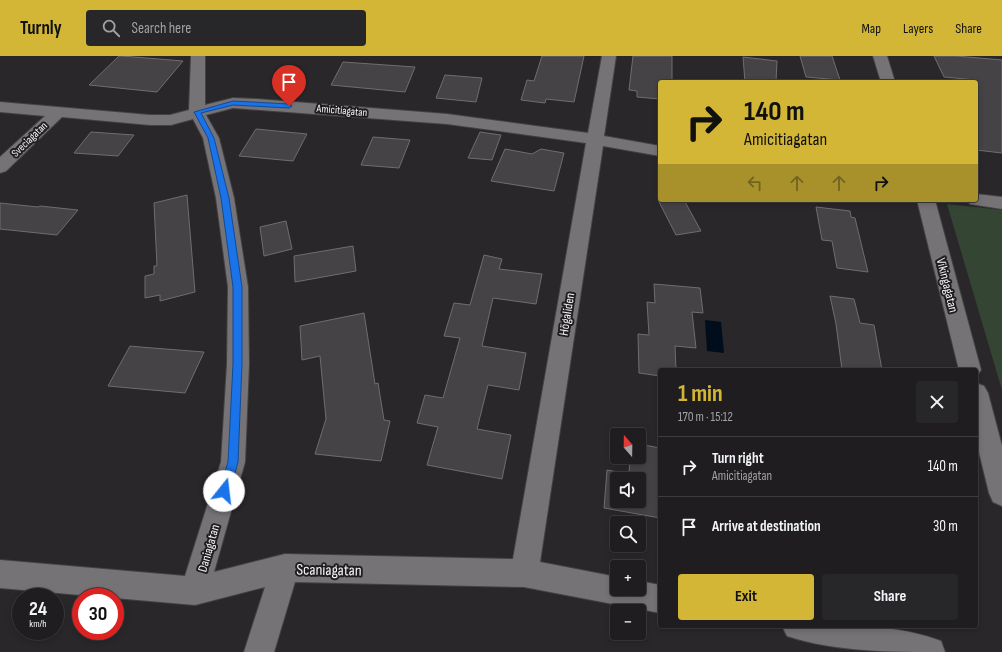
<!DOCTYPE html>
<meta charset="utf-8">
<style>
body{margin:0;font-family:"Sofia Sans Condensed",sans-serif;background:#272629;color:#f1f3f6;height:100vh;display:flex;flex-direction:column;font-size:15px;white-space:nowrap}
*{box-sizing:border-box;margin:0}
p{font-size:13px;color:#a1a2a5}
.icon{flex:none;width:22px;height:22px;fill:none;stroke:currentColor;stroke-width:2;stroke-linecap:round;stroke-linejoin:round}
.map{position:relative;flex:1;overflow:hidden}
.sheet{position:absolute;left:658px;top:312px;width:320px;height:260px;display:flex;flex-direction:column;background:#1f1d20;border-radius:4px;box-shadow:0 2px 6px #0003,0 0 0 1px #3c3b3e}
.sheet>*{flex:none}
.guide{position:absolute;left:658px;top:24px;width:320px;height:122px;border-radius:4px;box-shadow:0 2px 6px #0003,0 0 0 1px #3c3b3e;background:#d3b635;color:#111;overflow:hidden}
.needle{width:26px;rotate:340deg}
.fabs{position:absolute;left:610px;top:372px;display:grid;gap:8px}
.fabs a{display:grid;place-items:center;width:36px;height:36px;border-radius:4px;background:#1f1d20;box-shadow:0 2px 6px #0003,0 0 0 1px #3c3b3e;font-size:20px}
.speed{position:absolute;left:12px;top:532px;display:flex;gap:8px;font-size:20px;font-weight:700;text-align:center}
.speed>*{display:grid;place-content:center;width:52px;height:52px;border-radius:50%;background:#1f1d20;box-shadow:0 2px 6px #0003,0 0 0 1px #3c3b3e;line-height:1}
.speed small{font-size:10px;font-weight:400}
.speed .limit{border:6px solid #d22;background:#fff;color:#111}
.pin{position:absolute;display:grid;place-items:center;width:34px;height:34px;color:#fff;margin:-41px -17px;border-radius:50% 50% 50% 0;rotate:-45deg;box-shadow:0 0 4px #0007}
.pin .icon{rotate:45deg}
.me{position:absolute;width:44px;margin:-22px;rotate:16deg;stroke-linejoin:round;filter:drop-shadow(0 0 3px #0008)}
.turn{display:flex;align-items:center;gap:14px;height:84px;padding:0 20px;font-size:18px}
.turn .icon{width:52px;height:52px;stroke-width:2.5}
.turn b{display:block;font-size:28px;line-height:34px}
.lanes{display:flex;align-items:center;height:38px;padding:0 20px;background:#0003;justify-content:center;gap:20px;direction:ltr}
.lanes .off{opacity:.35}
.round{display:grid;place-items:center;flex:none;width:42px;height:42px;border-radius:4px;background:#272629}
.summary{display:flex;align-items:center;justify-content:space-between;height:68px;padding:0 20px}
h1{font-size:24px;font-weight:700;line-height:30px;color:#d3b635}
.primary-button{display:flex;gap:8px;margin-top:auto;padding:8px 20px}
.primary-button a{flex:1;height:46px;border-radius:4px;background:#d3b635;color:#111;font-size:16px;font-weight:700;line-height:46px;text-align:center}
.primary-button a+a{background:#272629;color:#f1f3f6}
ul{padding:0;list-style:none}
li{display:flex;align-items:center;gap:12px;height:60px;padding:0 20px;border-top:1px solid #3c3b3e}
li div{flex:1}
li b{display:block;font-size:15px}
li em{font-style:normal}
header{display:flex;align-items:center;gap:24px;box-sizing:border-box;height:56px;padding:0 20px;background:#d3b635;color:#111}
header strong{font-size:19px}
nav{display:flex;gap:22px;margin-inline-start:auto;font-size:14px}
.search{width:280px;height:36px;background:#272629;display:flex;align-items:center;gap:10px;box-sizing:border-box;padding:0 14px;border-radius:4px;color:#a1a2a5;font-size:15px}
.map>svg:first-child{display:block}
.green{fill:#354533}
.water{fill:#000d1d}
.building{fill:#454346;stroke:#706d70;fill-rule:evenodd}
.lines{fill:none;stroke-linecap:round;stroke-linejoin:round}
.minor-casing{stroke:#444244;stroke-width:2}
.minor{fill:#767377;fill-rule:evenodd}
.route{fill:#1a73e8;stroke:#114b97}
.labels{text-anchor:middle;stroke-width:4;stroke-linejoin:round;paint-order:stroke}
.far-street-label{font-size:11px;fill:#f6f4f6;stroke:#1f1d20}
.street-label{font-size:13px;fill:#f6f4f6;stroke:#1f1d20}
.near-street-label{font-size:16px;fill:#f6f4f6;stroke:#1f1d20}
</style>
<header>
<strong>Turnly</strong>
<div class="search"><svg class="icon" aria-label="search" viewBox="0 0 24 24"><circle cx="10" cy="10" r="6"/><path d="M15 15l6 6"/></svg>Search here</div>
<nav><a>Map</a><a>Layers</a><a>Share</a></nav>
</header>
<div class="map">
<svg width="1002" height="596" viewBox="0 0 1002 596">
<rect width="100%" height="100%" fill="#29272a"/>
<!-- green -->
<path class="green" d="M947 148 1002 154V334Z"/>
<!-- water -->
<path class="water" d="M705 264 721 266 724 297 707 295Z"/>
<!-- building -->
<path class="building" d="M119 0H122L183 5 157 36 89 29Z
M542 0H584L574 46 546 43 545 47 521 44 527 24 534 25Z
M633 0H672V26H660V43L637 41V35L629 34Z
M800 0H832L840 24 806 21Z
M934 0H956L1002 4V97L976 94V24L944 21Z
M743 1 777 5 776 26H745Z
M343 6 415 11 405 36 331 29Z
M445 19 482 22 476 46 436 42Z
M256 73 307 78 293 105 239 100Z
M91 76 134 79 118 100 74 97Z
M480 76 501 79 492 104 468 102Z
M373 81 410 84 399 112 361 109Z
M505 93 532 98 541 93 564 97 554 135 491 125Z
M187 139 195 236 160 245V239L145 242V220L154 218V210H157L154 147Z
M658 144H684L701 175 676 179Z
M0 147 38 151 40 150 78 154 57 179 0 173Z
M816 151 850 155 851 161 855 162 868 216 837 212 832 185 822 184Z
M286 165 292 193 264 200 260 171Z
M353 190 356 215 295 226 294 200Z
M484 199 502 203 499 213 542 218 536 248 493 242 482 290 526 297 519 334 488 329 477 373 511 379 502 423 427 409 438 371 417 367 425 339 443 342 460 282 444 280 454 247 470 249Z
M654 228 700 232 703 257 692 256 696 292 675 290 676 314H660V320L639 317 638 278 649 279 647 246 655 247Z
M830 240 854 243 860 267 874 269 882 314H842L836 268Z
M364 257 375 328 378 327 384 364 390 365 381 405 315 398 326 363 320 300 302 304 300 270Z
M130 290 140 291 204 296 185 337 108 330Z
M639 388 660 392V462L604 452 607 414 629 418 630 401H639ZM617 423H639V445H617Z"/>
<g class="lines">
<!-- minor casing -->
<g class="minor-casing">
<path id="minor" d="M191 0H205V49L233 42 257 43 447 58 588 77 602 0H616L604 80 660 90V100L603 90 540 506 617 521V533H639V525L660 529V557L524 531 295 526 274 596H244L265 531 195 549 0 532V504L185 520 221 406 227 308 228 231 216 142 203 82 193 63 171 69H150L62 61 6 115 0 117V101L45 60 0 56V46L150 59H170L189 54ZM233 52 447 68 586 87 513 503 285 498 214 516 245 406 249 308 248 231 234 142 219 82 206 59Z
M873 0H887L895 26H881Z
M976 138 1002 141V153L970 148 967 144H976Z
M917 144H935L981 314 976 321V314H959Z
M976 327 984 330 988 337 1002 390V450L993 446 989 437 976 384Z
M782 570C834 570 892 566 941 585L945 596C893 596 835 596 787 580Z"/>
</g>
<!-- minor -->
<use href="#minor" class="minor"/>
</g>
<!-- route -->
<path class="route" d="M233 45 289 48 292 50 289 52 233 49 201 57 214 82 229 142 242 231V308L238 406 230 435 228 438 224 440 221 438 219 435 228 406 233 308V231L221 142 208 82 194 56Z"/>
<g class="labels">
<!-- far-street labels -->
<g class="far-street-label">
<text transform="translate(342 54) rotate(5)" y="4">Amicitiagatan</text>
<text transform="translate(29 83) rotate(-44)" y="4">Sveciagatan</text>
</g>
<!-- street labels -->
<g class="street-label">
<text transform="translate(948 229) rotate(76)" y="5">Vikingagatan</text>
<text transform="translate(566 258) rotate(-81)" y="5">Högaliden</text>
<text transform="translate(208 492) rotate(-74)" y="5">Daniagatan</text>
</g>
<!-- near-street labels -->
<g class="near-street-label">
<text transform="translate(329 513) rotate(1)" y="6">Scaniagatan</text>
</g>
</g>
</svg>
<div class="fabs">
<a><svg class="needle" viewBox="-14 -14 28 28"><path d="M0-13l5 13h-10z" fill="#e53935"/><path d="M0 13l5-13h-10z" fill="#a1a2a5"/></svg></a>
<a><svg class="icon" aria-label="sound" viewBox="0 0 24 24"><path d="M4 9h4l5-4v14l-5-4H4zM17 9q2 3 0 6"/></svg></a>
<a><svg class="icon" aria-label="search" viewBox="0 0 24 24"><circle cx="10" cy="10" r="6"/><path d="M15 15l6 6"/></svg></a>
<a>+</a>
<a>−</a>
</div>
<div class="speed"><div>24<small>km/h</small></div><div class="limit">30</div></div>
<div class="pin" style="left:289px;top:50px;background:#d93025"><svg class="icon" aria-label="arrive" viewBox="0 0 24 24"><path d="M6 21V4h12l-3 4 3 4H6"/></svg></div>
<svg class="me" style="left:224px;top:435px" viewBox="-20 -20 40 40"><circle r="19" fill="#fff"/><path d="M0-13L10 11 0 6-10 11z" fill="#1a73e8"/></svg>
<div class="guide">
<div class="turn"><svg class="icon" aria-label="right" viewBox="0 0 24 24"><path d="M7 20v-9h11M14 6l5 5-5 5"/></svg><div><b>140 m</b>Amicitiagatan</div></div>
<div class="lanes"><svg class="icon off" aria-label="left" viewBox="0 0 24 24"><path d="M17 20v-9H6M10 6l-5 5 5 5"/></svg><svg class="icon off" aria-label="ahead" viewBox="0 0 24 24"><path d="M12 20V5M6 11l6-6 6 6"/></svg><svg class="icon off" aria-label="ahead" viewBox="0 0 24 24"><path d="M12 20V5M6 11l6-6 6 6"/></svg><svg class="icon" aria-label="right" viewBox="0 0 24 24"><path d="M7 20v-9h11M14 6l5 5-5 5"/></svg></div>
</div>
<section class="sheet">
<div class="summary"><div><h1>1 min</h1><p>170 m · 15:12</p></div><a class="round"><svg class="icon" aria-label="close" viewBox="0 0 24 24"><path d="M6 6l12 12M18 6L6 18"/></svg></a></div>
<ul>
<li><svg class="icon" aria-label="right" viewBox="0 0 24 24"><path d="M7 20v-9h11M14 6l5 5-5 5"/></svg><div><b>Turn right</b><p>Amicitiagatan</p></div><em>140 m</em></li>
<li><svg class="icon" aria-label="arrive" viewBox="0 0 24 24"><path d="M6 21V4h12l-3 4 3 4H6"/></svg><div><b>Arrive at destination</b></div><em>30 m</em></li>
</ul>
<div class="primary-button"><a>Exit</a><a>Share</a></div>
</section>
</div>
